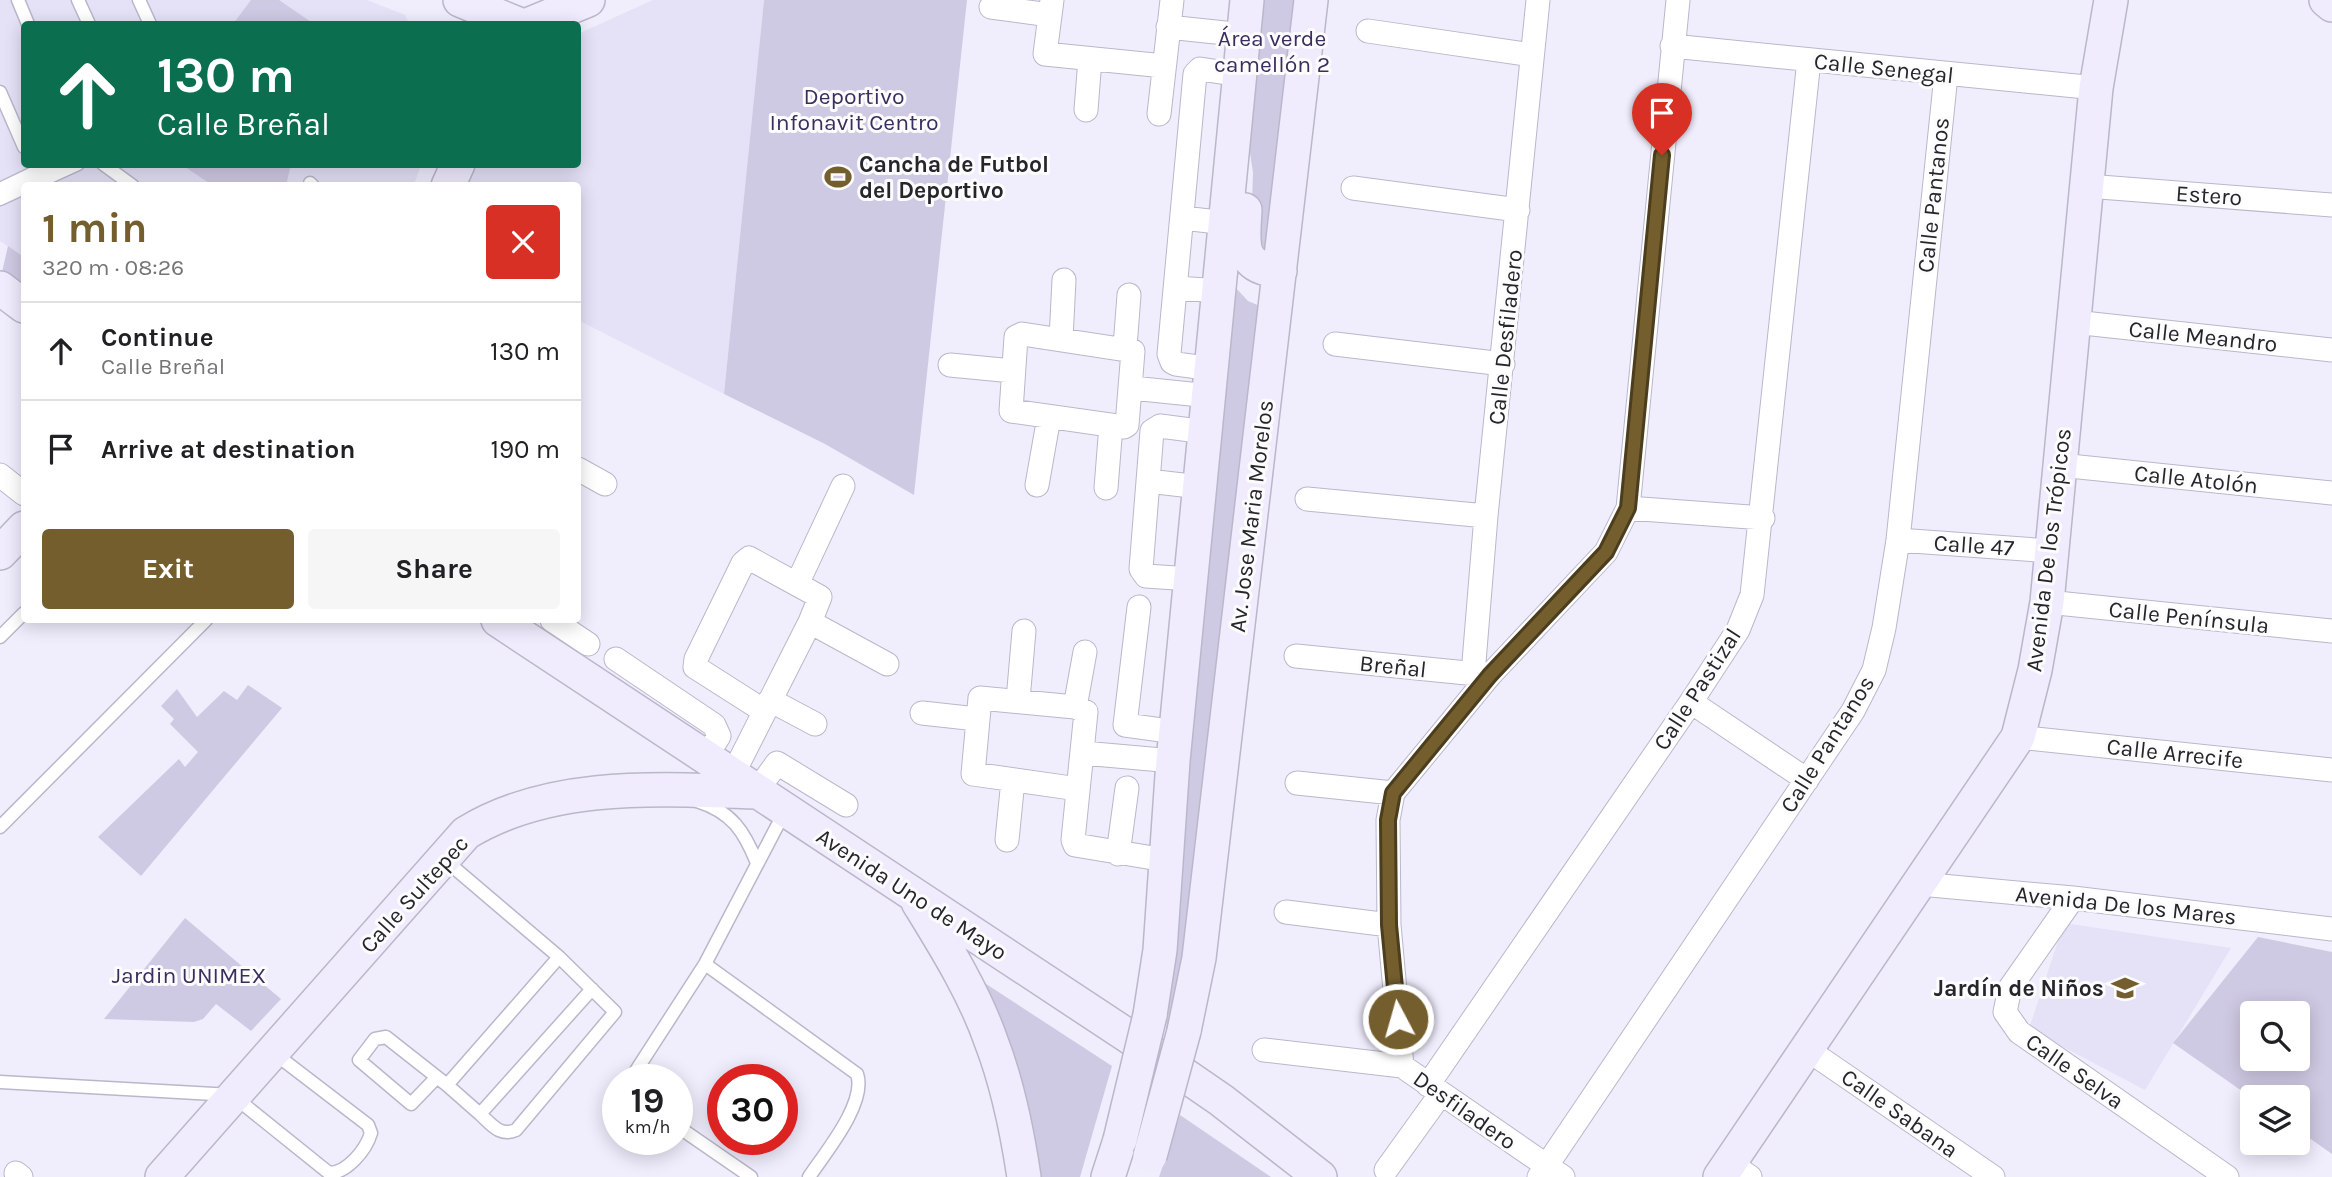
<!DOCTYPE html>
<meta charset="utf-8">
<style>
body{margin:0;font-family:Karla,sans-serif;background:#f6f6f6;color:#202124;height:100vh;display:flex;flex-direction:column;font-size:26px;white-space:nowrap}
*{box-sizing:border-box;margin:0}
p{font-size:23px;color:#757577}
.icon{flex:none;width:38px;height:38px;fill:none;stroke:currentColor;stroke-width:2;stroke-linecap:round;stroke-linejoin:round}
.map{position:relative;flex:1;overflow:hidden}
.sheet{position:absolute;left:21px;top:182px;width:560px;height:441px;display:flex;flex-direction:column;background:#fff;border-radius:7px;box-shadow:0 4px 18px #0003}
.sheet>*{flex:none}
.hud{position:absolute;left:21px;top:21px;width:560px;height:147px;border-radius:7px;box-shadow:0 4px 18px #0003;background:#0b6e4f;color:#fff;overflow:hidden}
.tools{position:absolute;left:2240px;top:1001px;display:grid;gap:14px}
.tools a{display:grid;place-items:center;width:70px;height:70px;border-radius:7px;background:#fff;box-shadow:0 4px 18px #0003;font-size:35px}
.speed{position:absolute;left:602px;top:1064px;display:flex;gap:14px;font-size:35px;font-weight:700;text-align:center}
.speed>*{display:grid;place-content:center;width:91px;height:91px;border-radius:50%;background:#fff;box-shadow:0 4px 18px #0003;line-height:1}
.speed small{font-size:18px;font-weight:400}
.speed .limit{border:10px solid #d22;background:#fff;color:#111}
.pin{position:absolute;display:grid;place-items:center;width:60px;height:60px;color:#fff;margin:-72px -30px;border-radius:50% 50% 50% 0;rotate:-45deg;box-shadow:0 0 7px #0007}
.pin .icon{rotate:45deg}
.me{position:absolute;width:77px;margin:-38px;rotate:354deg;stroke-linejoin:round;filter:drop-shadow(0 0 5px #0008)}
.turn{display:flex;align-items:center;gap:24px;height:147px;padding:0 21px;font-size:32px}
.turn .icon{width:91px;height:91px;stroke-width:2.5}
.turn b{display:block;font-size:49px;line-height:60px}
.round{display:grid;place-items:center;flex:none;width:74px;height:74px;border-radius:7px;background:#f6f6f6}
.head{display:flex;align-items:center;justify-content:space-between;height:119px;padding:0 21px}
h1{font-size:42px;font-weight:700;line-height:52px;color:#745e2e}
.primary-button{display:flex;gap:14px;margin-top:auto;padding:14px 21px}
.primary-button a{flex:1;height:80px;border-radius:7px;background:#745e2e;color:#fff;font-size:28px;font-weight:700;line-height:80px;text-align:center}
.primary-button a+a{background:#f6f6f6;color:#202124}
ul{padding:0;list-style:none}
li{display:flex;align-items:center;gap:21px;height:98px;padding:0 21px;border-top:2px solid #e0e0e0}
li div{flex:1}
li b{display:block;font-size:26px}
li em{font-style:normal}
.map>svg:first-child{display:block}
.built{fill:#e5e1f7}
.green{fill:#cfcae3;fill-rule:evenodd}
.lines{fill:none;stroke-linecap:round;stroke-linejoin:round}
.lane-casing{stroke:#bbb7ca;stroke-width:15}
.street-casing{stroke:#bbb7ca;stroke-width:25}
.secondary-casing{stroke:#bbb7ca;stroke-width:36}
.lane{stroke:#fff;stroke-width:12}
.street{stroke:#fff;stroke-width:23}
.secondary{stroke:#f0ecfe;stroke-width:33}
.secondary-bridge-casing{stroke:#bbb7ca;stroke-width:36;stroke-linecap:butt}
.secondary-bridge{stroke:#f0ecfe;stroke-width:33}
.route-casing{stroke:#4b3d1e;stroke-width:18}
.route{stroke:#745e2e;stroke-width:12}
.labels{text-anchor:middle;stroke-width:6;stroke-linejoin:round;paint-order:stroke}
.park-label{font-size:23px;fill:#3b2d5e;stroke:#fcfcfc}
.street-label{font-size:23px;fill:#26252c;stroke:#fcfcfc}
.poi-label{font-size:23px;font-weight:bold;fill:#26252c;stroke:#fcfcfc;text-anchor:start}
</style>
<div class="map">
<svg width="2332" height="1177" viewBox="0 0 2332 1177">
<rect width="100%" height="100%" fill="#f0edfd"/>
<!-- built -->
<path class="built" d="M0 0H367L405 15 409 24H24V164L421 165 416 179 413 186H24V257L0 241Z
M653 0H764L724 394 578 320V186H465L475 165 578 164V34Z
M2064 923 2231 948 2145 1090 2029 1029Z"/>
<!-- green -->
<path class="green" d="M251 0H279L314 24H233Z
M764 0H967L914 495 825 444 724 394Z
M1252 0H1301L1267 259 1258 257 1252 202 1253 173 1248 139Z
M291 164 286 186 212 185 182 165Z
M8 246 24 257V287L2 272Z
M1235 287 1248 301 1267 309 1197 919 1166 1034 1169 941Z
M248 685 282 708 141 876 98 837 179 759 185 767 198 752 170 724 174 719 161 706 177 689 197 717 224 691 237 700Z
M185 918 281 999 251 1031 216 1004 203 1019 194 1022 104 1019Z
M2258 937 2332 952V1154L2298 1130V1097L2252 1098 2173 1043ZM2252 1013H2298V1059H2252Z
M966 971 1112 1066 1080 1177H1031Z
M1180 1115 1271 1177H1159Z"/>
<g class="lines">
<!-- lane casing -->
<g class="lane-casing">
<path id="lane" d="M18 0 28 24
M78 0 89 24
M139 0 150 24
M0 92 24 147
M103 164 133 186
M310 183 313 186
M30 186 78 164
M0 189 52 164
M0 199 24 188
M0 637 24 613
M697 801C732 812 744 831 757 863
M0 827 206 620
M445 860 559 957 615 1012 516 1130C500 1137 492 1125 480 1114
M559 957 447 1085 480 1114 592 989
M705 964 857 1074C867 1103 825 1153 809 1177
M437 1077 411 1104 359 1060 375 1039 386 1037 447 1085
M630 1080 705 964 785 811
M0 1082 232 1095 329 1173C347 1173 366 1150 371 1133L368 1125 274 1053
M677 1126 751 1177"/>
</g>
<!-- street casing -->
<g class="street-casing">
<path id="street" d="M1052 0 1045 54 1164 66
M991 7 1050 15
M1168 27 1244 35
M1368 31 1532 55
M1672 46 2096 88
M1086 110 1090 59
M1159 114 1172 0
M2087 186 2332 205
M1353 188 1518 210
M1183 218 1226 223
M1176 288 1220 291
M2074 322 2332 350
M1022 334 1133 351 1127 425 1124 427 1011 411 1016 337Z
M1061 339 1064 280
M1335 344 1503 364
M1125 347 1129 295
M950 365 1013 371
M1213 369 1176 364 1172 362 1169 354 1195 74 1200 69 1240 75
M1132 388 1210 396
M2060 465 2332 493
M578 469 605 484
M0 475 24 494
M1148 481 1200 487
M1037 485 1049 417
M1106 488 1111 425
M1307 499 1486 516
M1628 508 1763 518
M1898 540 2050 551
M1191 579 1146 576 1141 569 1152 431 1160 426 1206 432
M798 582 843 486
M2047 602 2332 631
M1139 607 1125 725 1176 732
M552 620 588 644
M810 622 887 664
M1296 656 1487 675
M616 659 714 725 719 736 705 758
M1473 674 1486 516 1538 0
M770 700 815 724
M1018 700 1024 631
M1691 702 1807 780
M1075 707 1085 652
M922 713 977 719
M2018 737 2332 770
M1083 753 1173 761
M732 776 810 622 820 597 749 558 743 563 696 659 695 667 764 711
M1297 783 1393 793
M1078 789 973 774 980 698 1075 707 1086 712 1073 840 1075 845 1165 860
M756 792 777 763 846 805
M1007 840 1013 780
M1118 854 1127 788
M1920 884 2073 898 2332 929
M2073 898 2010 988 2005 1012 2019 1032 2227 1177
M1286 912 1389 925
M1264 1050 1402 1066 1563 1177
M1808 1050 1993 1177
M1402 1066 1389 925 1388 820 1393 793 1490 675 1606 552 1628 508 1678 0
M1428 1085 1691 702 1738 630 1752 595 1809 60
M1730 1163 1750 1177
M1386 1170 1440 1095
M16 1173 21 1177
M1539 1177 1853 711 1874 670 1884 628 1898 540 1946 75"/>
</g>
<!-- secondary casing -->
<g class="secondary-casing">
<path id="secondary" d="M460 0 518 24
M2326 0 2332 5
M530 24 588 0
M448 186 458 164
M1245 210C1243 244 1238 268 1280 271
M0 288 24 306
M0 553 24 528
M498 620 1128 1036 1221 1100 1320 1177
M918 902C945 946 974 992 991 1041 1008 1085 1017 1130 1024 1177
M1150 1015 1160 950 1173 761 1247 0
M1184 1031 1199 958 1311 0
M162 1177 466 833C551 781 660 789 756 792
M1108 1177 1120 1140
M1720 1177 2018 737 2035 670 2047 602 2096 88 2111 0"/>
</g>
<!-- lane -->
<use href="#lane" class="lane"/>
<!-- street -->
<use href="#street" class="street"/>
<!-- secondary -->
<use href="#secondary" class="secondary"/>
<!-- secondary-bridge casing -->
<g class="secondary-bridge-casing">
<path id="secondary-bridge" d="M1120 1140 1150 1015
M1150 1156 1184 1031"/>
</g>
<!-- secondary-bridge -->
<use href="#secondary-bridge" class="secondary-bridge"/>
</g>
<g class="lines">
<!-- route casing -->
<g class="route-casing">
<path id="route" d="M1398 1019 1389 925 1388 820 1393 793 1490 675 1606 552 1628 508 1662 155"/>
</g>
<!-- route -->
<use href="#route" class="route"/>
</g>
<!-- icons -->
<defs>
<g id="stadium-bare" transform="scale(2.1)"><path d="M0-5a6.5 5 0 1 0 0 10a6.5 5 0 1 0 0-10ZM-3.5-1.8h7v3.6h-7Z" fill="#745e2e" stroke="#fcfcfc" stroke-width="2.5" paint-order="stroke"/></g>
<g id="school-bare" transform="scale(2.1)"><path d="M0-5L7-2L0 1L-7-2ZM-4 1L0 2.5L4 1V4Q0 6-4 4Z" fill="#745e2e" stroke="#fcfcfc" stroke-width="2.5" paint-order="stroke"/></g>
</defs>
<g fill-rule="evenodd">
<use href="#stadium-bare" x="838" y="177"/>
<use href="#school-bare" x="2125" y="988"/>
</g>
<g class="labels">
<!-- park labels -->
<g class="park-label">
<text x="1272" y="46">Área verde<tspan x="1272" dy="26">camellón 2</tspan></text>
<text x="854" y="104">Deportivo<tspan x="854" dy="26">Infonavit Centro</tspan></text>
<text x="189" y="983">Jardin UNIMEX</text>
</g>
<!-- street labels -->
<g class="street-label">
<text transform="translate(1884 68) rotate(6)" y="8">Calle Senegal</text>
<text transform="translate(1933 195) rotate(-84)" y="8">Calle Pantanos</text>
<text transform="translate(2209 195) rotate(4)" y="8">Estero</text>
<text transform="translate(2203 336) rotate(6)" y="8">Calle Meandro</text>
<text transform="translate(1505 337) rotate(-84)" y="8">Calle Desfiladero</text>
<text transform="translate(2196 479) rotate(6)" y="8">Calle Atolón</text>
<text transform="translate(1251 516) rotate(-83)" y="8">Av. Jose Maria Morelos</text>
<text transform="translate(1974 545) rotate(4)" y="8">Calle 47</text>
<text transform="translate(2048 550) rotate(-83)" y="8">Avenida De los Trópicos</text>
<text transform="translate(2189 617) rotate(6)" y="8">Calle Península</text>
<text transform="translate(1393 666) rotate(6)" y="8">Breñal</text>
<text transform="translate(1697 689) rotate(-57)" y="8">Calle Pastizal</text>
<text transform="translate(1827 744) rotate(-58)" y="8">Calle Pantanos</text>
<text transform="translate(2175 753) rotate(6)" y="8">Calle Arrecife</text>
<text transform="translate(414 894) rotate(-48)" y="8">Calle Sultepec</text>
<text transform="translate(912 894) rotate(33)" y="8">Avenida Uno de Mayo</text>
<text transform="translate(2126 905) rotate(6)" y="8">Avenida De los Mares</text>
<text transform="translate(2075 1071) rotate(35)" y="8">Calle Selva</text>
<text transform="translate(1465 1110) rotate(35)" y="8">Desfiladero</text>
<text transform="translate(1900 1113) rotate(35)" y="8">Calle Sabana</text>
</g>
<!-- poi labels -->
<g class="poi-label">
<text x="859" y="172">Cancha de Futbol<tspan x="859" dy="26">del Deportivo</tspan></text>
<text x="2104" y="996" text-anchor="end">Jardín de Niños</text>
</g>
</g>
</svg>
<div class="tools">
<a><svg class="icon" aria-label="search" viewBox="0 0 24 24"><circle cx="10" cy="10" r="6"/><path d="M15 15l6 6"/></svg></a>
<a><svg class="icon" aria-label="layers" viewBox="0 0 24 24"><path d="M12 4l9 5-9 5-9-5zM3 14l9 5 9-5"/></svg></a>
</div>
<div class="speed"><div>19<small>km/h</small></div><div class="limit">30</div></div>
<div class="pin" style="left:1662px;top:155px;background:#d93025"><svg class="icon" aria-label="arrive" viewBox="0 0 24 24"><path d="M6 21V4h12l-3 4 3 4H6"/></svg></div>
<svg class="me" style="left:1398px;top:1019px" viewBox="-20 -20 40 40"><circle r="17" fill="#745e2e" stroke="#fff" stroke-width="3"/><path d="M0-11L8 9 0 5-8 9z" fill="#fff"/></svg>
<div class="hud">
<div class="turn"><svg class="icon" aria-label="ahead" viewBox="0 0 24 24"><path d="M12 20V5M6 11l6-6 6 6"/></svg><div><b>130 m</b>Calle Breñal</div></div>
</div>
<section class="sheet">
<div class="head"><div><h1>1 min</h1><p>320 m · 08:26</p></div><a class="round" style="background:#d93025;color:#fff"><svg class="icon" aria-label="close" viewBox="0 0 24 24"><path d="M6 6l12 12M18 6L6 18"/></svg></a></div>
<ul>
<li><svg class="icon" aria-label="ahead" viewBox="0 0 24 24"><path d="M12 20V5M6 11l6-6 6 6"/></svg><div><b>Continue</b><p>Calle Breñal</p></div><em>130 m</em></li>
<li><svg class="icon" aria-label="arrive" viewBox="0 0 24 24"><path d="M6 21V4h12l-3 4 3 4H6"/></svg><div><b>Arrive at destination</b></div><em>190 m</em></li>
</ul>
<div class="primary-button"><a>Exit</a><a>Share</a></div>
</section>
</div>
